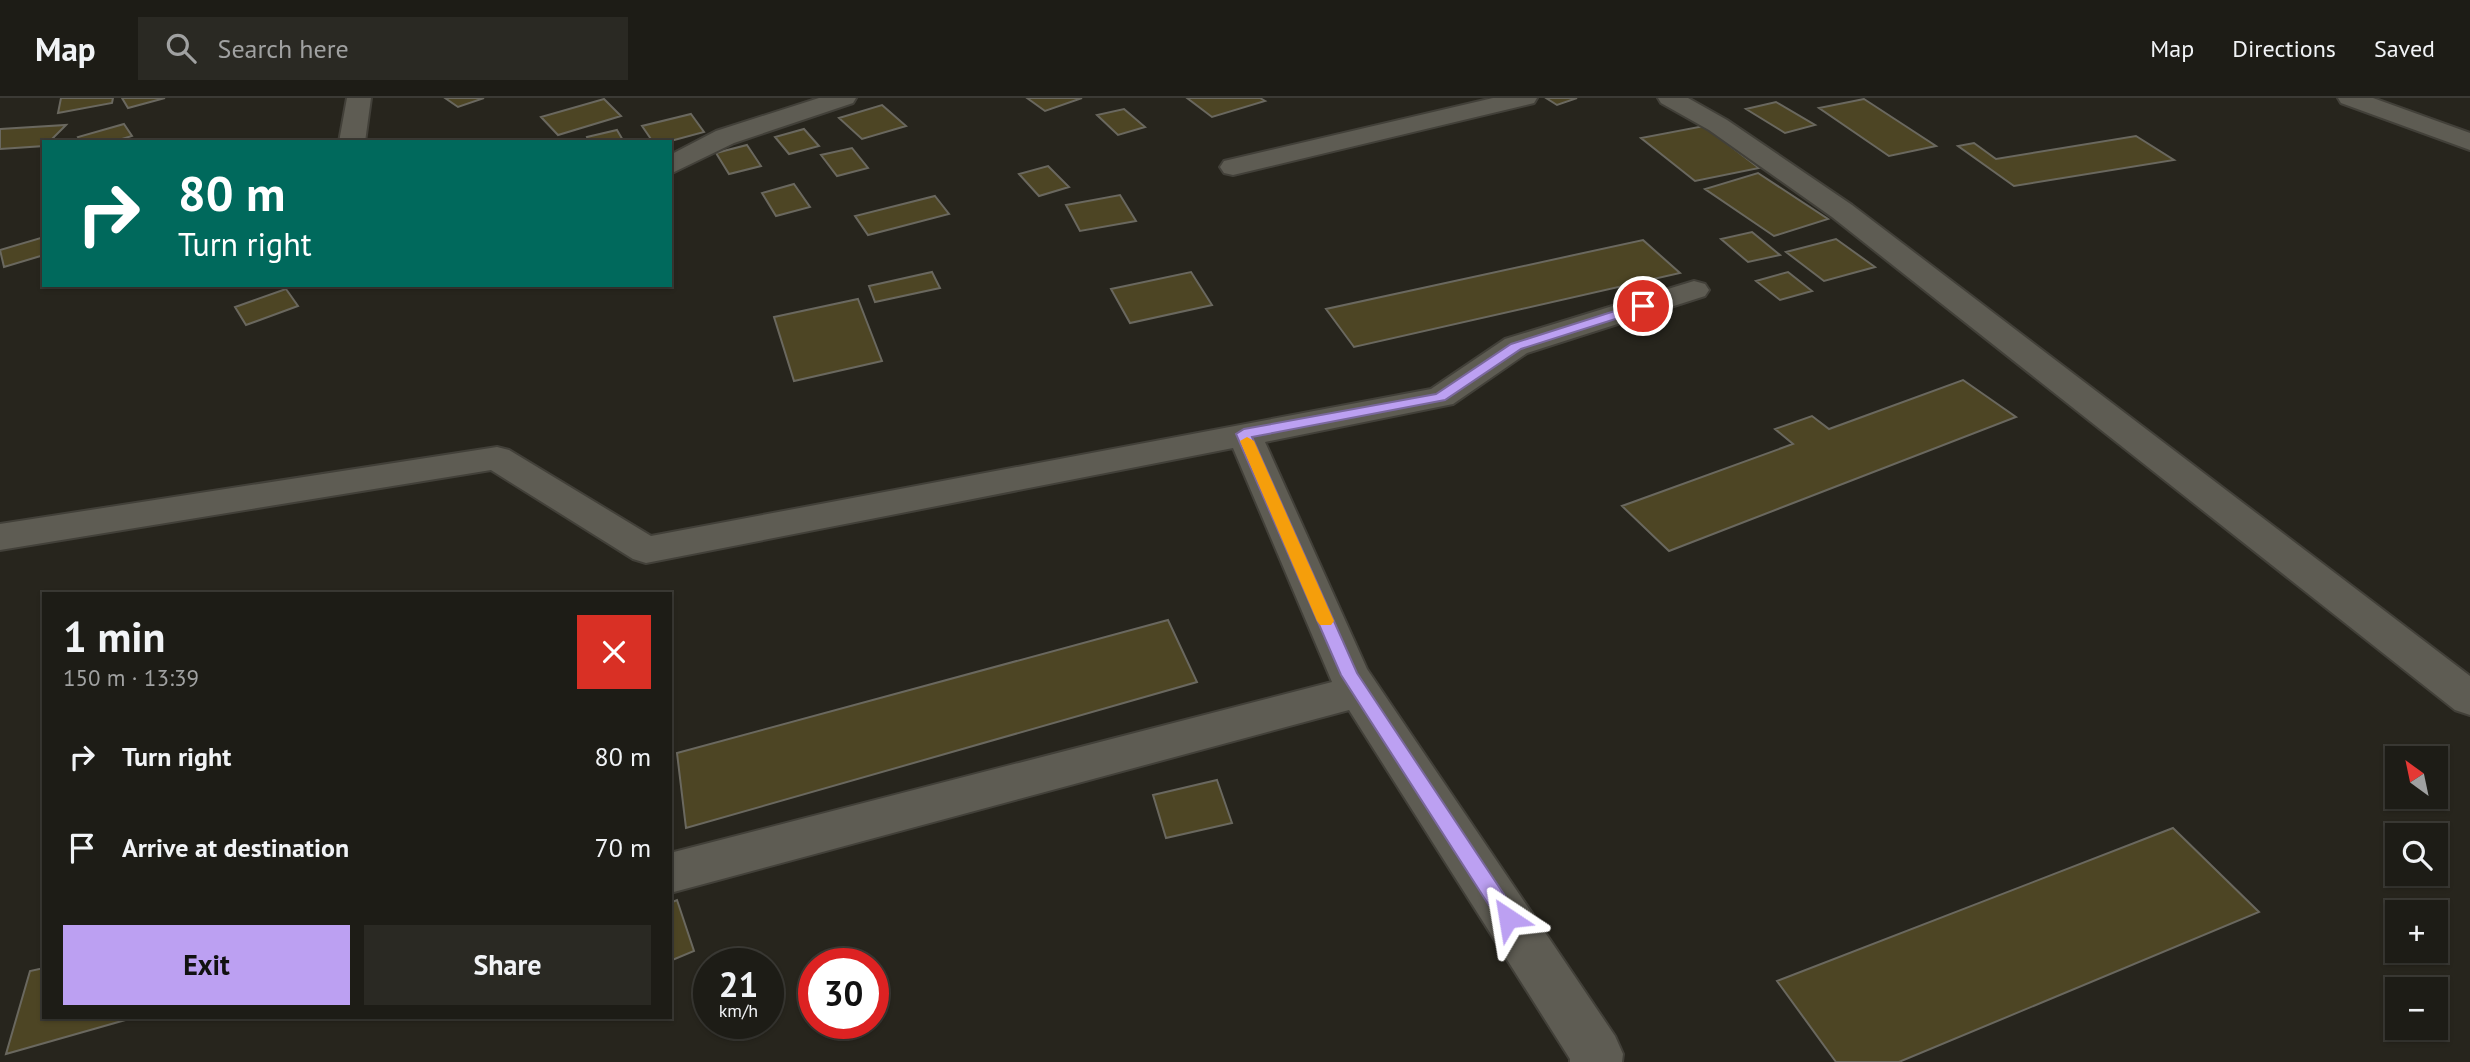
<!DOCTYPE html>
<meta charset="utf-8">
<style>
body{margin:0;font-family:"PT Sans",sans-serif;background:#2a2923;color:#f1f3f6;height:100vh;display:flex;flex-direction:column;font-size:26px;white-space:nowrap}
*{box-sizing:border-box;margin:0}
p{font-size:23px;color:#a0a1a1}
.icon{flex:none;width:38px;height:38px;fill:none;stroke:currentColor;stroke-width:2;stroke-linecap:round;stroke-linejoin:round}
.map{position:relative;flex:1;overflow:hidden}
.details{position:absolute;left:42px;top:494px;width:630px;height:427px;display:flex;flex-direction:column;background:#1d1c16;border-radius:0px;box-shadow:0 2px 5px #0004,0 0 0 2px #3b3a35}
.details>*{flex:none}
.hud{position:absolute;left:42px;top:42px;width:630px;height:147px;border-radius:0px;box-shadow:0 2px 5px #0004,0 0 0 2px #3b3a35;background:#00695c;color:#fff;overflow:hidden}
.needle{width:46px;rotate:327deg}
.buttons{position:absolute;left:2385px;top:648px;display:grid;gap:14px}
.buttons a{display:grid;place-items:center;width:63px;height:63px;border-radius:0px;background:#1d1c16;box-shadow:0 2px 5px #0004,0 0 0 2px #3b3a35;font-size:35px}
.speed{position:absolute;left:693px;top:850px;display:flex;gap:14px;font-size:35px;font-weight:700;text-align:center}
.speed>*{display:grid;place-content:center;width:91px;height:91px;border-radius:50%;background:#1d1c16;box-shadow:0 2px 5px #0004,0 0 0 2px #3b3a35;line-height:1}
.speed small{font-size:18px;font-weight:400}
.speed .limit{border:10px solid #d22;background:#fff;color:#111}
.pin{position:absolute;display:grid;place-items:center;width:60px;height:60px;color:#fff;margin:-30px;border:4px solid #fff;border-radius:50%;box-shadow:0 2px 7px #0007}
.me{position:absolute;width:77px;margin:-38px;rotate:327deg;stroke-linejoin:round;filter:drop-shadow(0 0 5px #0008)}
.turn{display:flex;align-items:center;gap:24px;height:147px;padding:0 21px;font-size:32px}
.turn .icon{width:91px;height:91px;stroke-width:2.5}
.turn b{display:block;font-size:49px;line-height:60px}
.round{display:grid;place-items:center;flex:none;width:74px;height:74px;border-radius:0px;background:#2a2923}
.summary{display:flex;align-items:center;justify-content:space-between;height:119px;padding:0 21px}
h1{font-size:42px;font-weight:800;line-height:52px}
.cta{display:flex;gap:14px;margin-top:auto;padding:14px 21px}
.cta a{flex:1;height:80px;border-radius:0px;background:#bca0f2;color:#111;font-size:28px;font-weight:800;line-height:80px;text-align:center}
.cta a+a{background:#2a2923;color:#f1f3f6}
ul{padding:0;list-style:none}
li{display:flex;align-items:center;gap:21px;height:91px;padding:0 21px}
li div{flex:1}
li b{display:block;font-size:26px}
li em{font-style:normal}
header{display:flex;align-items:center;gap:42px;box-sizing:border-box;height:98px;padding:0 35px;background:#1d1c16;border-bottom:2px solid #3b3a35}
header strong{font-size:33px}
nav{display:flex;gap:38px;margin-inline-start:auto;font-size:24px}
.search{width:490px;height:63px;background:#2a2923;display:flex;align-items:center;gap:18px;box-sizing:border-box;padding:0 24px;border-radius:0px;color:#a0a1a1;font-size:26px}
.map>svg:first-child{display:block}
.building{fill:#4d4524;stroke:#6a685f;stroke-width:2}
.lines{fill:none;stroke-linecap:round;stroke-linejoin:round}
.minor-casing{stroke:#424039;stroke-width:4}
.minor{fill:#5e5c53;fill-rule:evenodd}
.route{fill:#bca0f2;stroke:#7a689d;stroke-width:2}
.slow{fill:#f59e0b}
</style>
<header>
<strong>Map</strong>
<div class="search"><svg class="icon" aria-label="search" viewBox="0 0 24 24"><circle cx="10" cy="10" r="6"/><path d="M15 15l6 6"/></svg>Search here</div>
<nav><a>Map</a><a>Directions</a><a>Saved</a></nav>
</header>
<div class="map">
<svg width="2470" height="964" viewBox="0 0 2470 964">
<rect width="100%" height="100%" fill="#27251d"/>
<!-- building -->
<path class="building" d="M61 0H113L112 5 58 15Z
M122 0H165L128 10Z
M445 0H484L458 9Z
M1027 0H1082L1045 13Z
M1187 0H1260L1265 3 1212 19Z
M1546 0H1577L1557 7Z
M604 1 621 18 558 37 541 19Z
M1864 1 1936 48 1889 58 1819 10Z
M1776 4 1815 27 1785 35 1746 11Z
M882 7 906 28 862 41 839 20Z
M1124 11 1145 29 1118 37 1097 17Z
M691 16 704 34 667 44H653L642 28Z
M124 26 132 38 112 44H81L78 39Z
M66 27 49 44H44V48L0 51V31Z
M1704 28 1759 70 1695 83 1641 40Z
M804 31 819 48 789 56 775 39Z
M617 32 624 44H589L587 39Z
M2136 38 2174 62 2014 88 1958 48 1974 45 1996 61Z
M747 47 761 68 729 76 716 55Z
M852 50 868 70 837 78 821 57Z
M1048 68 1069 89 1039 98 1019 76Z
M1758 75 1828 121 1774 138 1705 91Z
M794 86 810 109 776 118 762 95Z
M1120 97 1136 123 1080 133 1066 107Z
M935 98 949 116 868 137 855 118Z
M1752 134 1780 157 1748 164 1721 141Z
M44 139V157L4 169 0 152Z
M1836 141 1875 169 1824 183 1786 154Z
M1643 142 1680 175 1354 249 1326 211Z
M932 174 940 190 875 204 869 188Z
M1191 174 1212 207 1130 225 1111 191Z
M1788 174 1812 193 1780 202 1756 183Z
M286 191 298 208 246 227 235 209Z
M858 201 882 263 794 283 774 219Z
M1963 282 2016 319 1669 453 1622 408 1793 346 1775 331 1812 318 1829 331Z
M1168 522 1197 584 686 730 677 655Z
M1217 682 1232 725 1166 740 1153 697Z
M2173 730 2259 814 1899 964H1836L1777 883Z
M677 802 694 853 670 863V805Z
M44 870V919H136L6 956 30 873Z"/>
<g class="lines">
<!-- minor casing -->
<g class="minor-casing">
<path id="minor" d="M347 0H371L365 44H339Z
M819 0H856L853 5 734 45 670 76V57L716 33Z
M1493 0H1537L1534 5 1233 77 1224 75 1220 69 1224 63Z
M1658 0H1688L1727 22 1852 107 2470 578V617L2455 612 1832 119 1709 32 1661 5Z
M2338 0H2373L2470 35V52L2341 5Z
M1694 183 1705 186 1709 192 1705 198 1527 255 1453 306 1265 344 1367 571 1615 938 1623 956 1622 964H1570V961L1349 612 670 795V755L1332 584 1233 350 646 465 633 461 491 372 0 452V426L497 349 509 352 651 438 1431 291 1505 241Z"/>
</g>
<!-- minor -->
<use href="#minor" class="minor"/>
</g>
<!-- route -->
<path class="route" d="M1643 204 1647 205V211L1521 251 1445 302 1252 339 1357 575 1515 813 1518 820 1515 826 1508 828 1501 826 1341 577 1236 336 1244 331 1436 296 1511 246Z"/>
<!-- slow -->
<path class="slow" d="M1247 339 1254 343 1334 523 1331 527H1320L1317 523 1240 343Z"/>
</svg>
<div class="buttons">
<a><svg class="needle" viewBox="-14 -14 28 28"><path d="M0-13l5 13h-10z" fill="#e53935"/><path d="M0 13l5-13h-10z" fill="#a0a1a1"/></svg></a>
<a><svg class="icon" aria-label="search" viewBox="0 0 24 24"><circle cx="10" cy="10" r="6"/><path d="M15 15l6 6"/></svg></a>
<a>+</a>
<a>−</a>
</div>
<div class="speed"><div>21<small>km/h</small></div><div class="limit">30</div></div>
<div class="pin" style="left:1643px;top:208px;background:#d93025"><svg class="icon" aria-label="arrive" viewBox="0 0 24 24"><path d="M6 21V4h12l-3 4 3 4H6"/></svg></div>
<svg class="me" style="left:1508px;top:820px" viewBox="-20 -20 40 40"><path d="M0-17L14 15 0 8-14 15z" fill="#bca0f2" stroke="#fff" stroke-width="4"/></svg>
<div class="hud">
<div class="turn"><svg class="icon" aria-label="right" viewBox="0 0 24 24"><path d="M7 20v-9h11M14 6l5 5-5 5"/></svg><div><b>80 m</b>Turn right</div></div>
</div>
<section class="details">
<div class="summary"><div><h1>1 min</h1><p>150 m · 13:39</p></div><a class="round" style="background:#d93025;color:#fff"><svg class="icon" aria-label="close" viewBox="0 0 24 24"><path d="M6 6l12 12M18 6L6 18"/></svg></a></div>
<ul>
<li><svg class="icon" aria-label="right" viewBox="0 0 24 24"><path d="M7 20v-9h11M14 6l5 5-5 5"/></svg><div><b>Turn right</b></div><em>80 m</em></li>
<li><svg class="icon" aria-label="arrive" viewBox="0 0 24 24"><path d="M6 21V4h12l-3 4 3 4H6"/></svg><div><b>Arrive at destination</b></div><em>70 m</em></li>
</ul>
<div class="cta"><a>Exit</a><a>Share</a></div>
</section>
</div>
